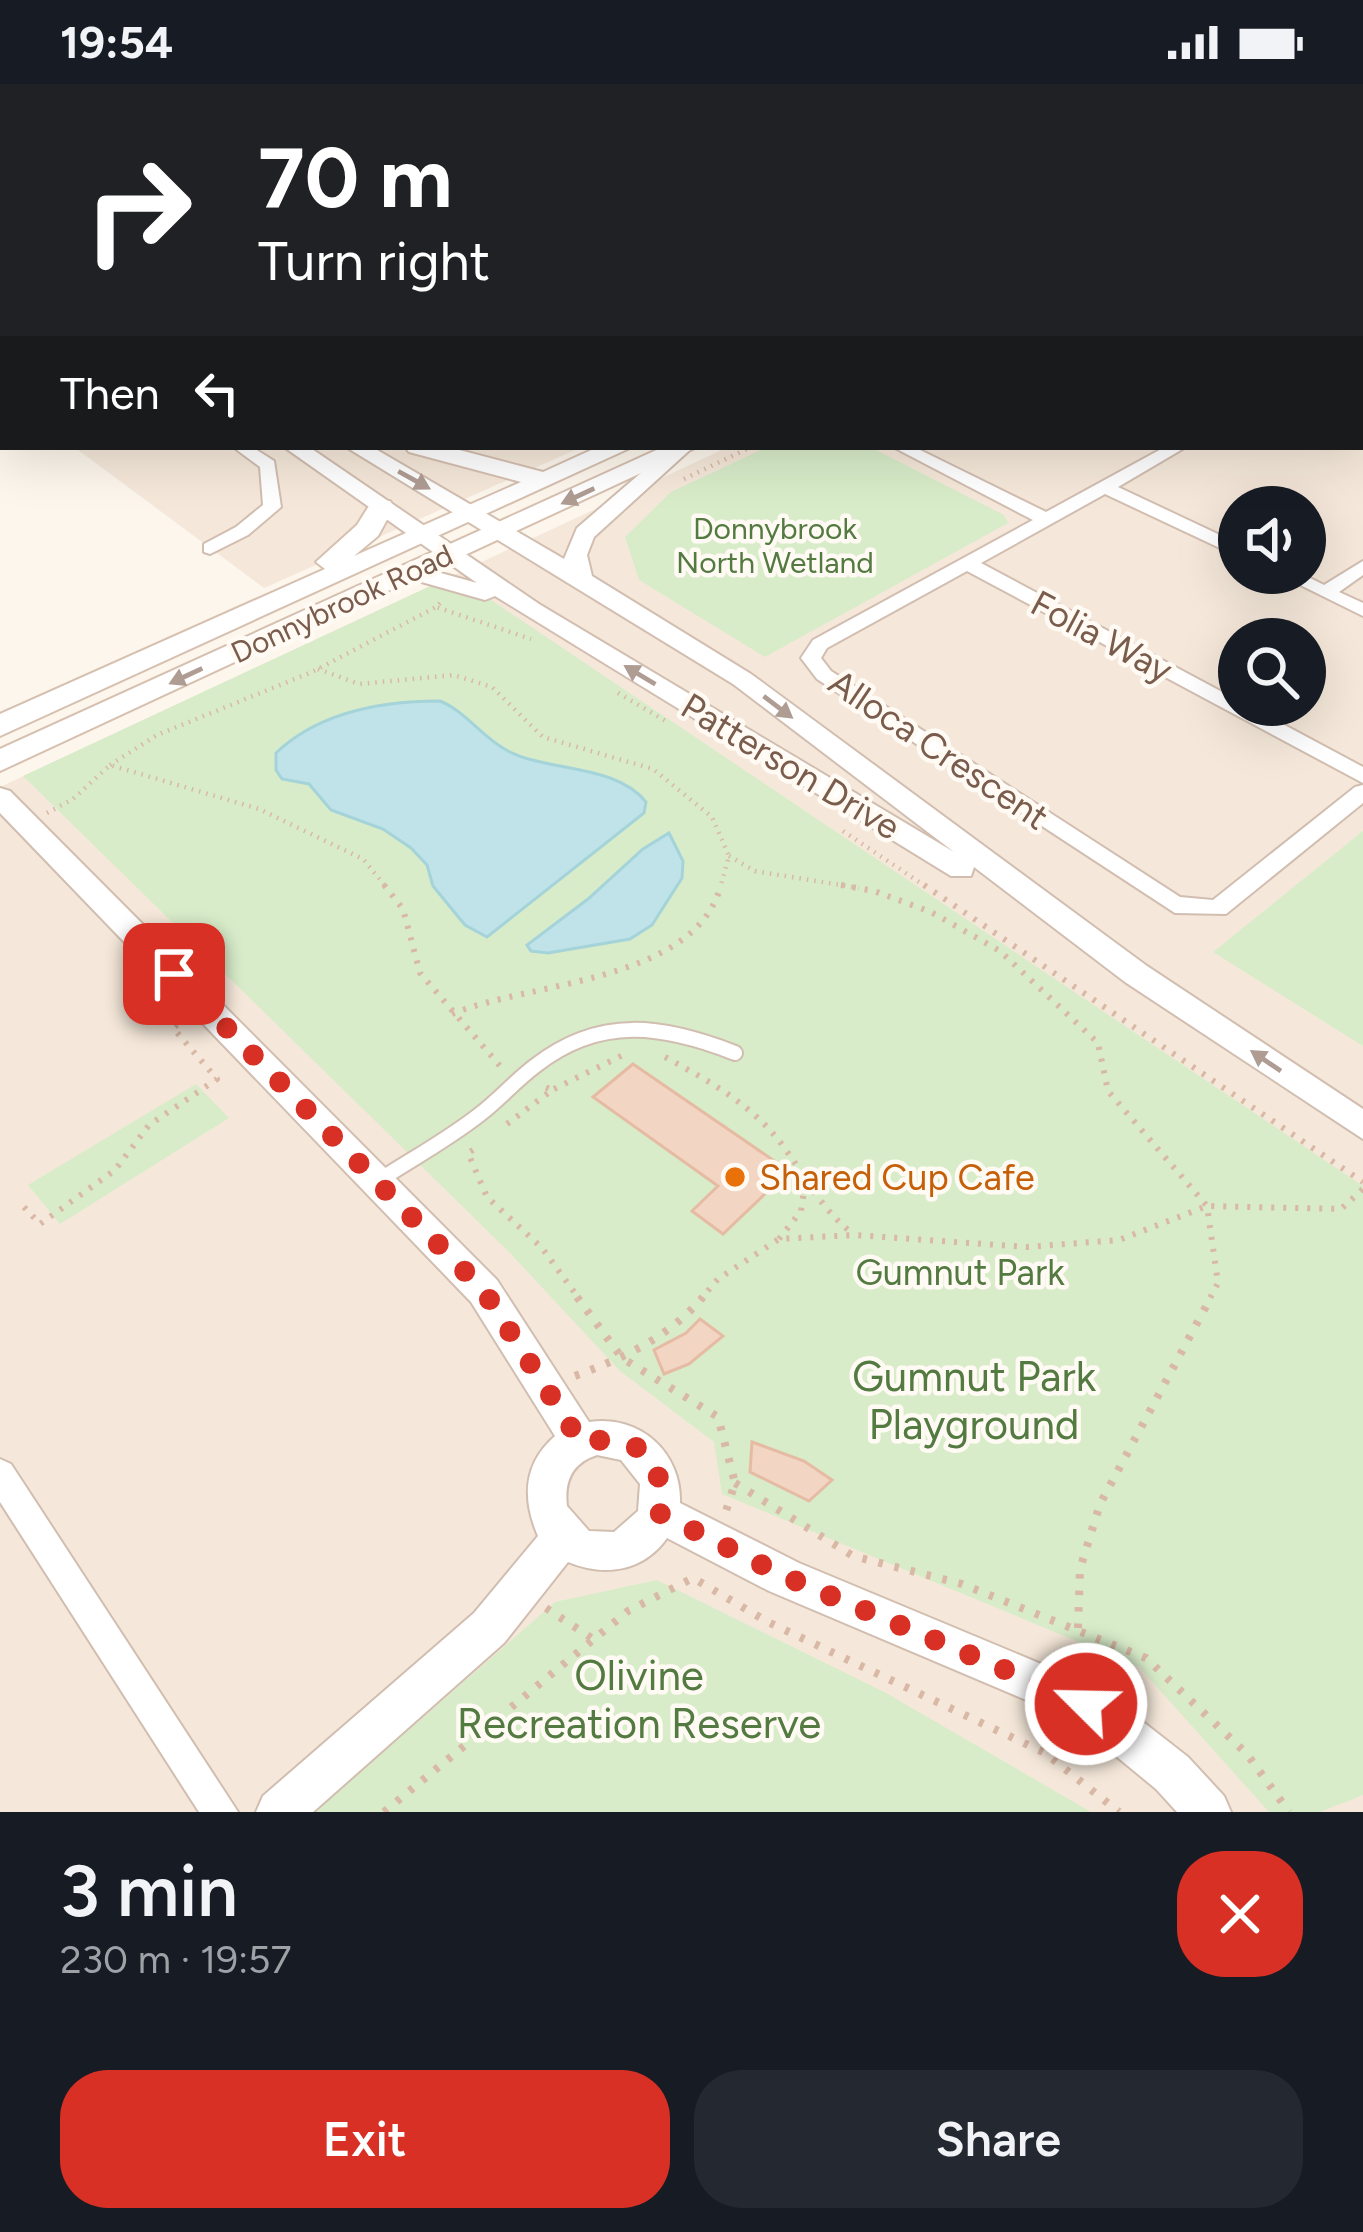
<!DOCTYPE html>
<meta charset="utf-8">
<style>
body{margin:0;font-family:Figtree,sans-serif;background:#242831;color:#f1f3f6;height:100vh;display:flex;flex-direction:column;font-size:45px;white-space:nowrap}
*{box-sizing:border-box;margin:0}
p{font-size:39px;color:#9ea1a6}
.icon{flex:none;width:66px;height:66px;fill:none;stroke:currentColor;stroke-width:2;stroke-linecap:round;stroke-linejoin:round}
.map{position:relative;height:1728px;overflow:hidden}
.side{display:flex;flex-direction:column;background:#171b24;flex:1}
.side>*{flex:none}
.hud{position:absolute;left:0px;top:0px;width:1365px;height:366px;box-shadow:0 12px 48px #0002;background:#202124;color:#fff;overflow:hidden}
.fabs{position:absolute;left:1218px;top:402px;display:grid;gap:24px}
.fabs a{display:grid;place-items:center;width:108px;height:108px;border-radius:50%;background:#171b24;box-shadow:0 12px 48px #0002;font-size:60px}
.pin{position:absolute;display:grid;place-items:center;width:102px;height:102px;color:#fff;margin:-51px;border-radius:24px;box-shadow:0 6px 18px #0006}
.me{position:absolute;width:132px;margin:-66px;rotate:293deg;stroke-linejoin:round;filter:drop-shadow(0 0 9px #0008)}
.turn{display:flex;align-items:center;gap:42px;height:252px;padding:0 60px;font-size:54px}
.turn .icon{width:156px;height:156px;stroke-width:2.5}
.turn b{display:block;font-size:84px;line-height:102px}
.then{display:flex;align-items:center;height:114px;padding:0 60px;background:#0003;gap:24px;font-size:45px}
.round{display:grid;place-items:center;flex:none;width:126px;height:126px;border-radius:48px;background:#242831}
.summary{display:flex;align-items:center;justify-content:space-between;height:204px;padding:0 60px}
h1{font-size:72px;font-weight:600;line-height:90px}
.cta{display:flex;gap:24px;margin-top:auto;padding:24px 60px}
.cta a{flex:1;height:138px;border-radius:48px;background:#d93025;color:#fff;font-size:48px;font-weight:600;line-height:138px;text-align:center}
.cta a+a{background:#242831;color:#f1f3f6}
.status{display:flex;justify-content:space-between;align-items:center;height:84px;padding:0 60px;background:#171b24;direction:ltr}
.status svg{height:33px;fill:currentColor}
.map>svg:first-child{display:block}
.residential{fill:#f5e8da;fill-rule:evenodd}
.green{fill:#d8ecc9}
.water{fill:#bfe3e8;stroke:#a5d3da;stroke-width:3}
.building{fill:#f3d5c3;stroke:#e6bba3;stroke-width:3}
.lines{fill:none;stroke-linecap:round;stroke-linejoin:round}
.service-casing{stroke:#d1beb0;stroke-width:18}
.minor-casing{stroke:#d1beb0;stroke-width:4}
.tertiary-casing{stroke:#d1beb0;stroke-width:4}
.secondary-casing{stroke:#d6c0b0;stroke-width:4}
.path-far2{stroke:#d9b8a5;stroke-width:4.5;stroke-dasharray:1.5 6;stroke-linecap:butt}
.path-far1{stroke:#d9b8a5;stroke-width:6;stroke-dasharray:3 9;stroke-linecap:butt}
.path{stroke:#d9b8a5;stroke-width:8;stroke-dasharray:4.5 12;stroke-linecap:butt}
.service{stroke:#fff;stroke-width:14}
.minor{fill:#fff;fill-rule:evenodd}
.tertiary{fill:#fff;fill-rule:evenodd}
.secondary{fill:#fff;fill-rule:evenodd}
.oneway{fill:#af9d94}
.route{stroke:#d93025;stroke-width:21;stroke-dasharray:0 37.8}
.food-dot{fill:#e8710a;stroke:#fffaf3;stroke-width:4.5}
.labels{text-anchor:middle;stroke-width:9;stroke-linejoin:round;paint-order:stroke}
.far-park-label{font-size:30px;fill:#537a41;stroke:#fffaf3}
.far-street-label{font-size:30px;fill:#7a5c4d;stroke:#fffaf3}
.street-label{font-size:36px;fill:#7a5c4d;stroke:#fffaf3}
.food-label{font-size:36px;fill:#c56008;stroke:#fffaf3;text-anchor:start}
.park-label{font-size:36px;fill:#537a41;stroke:#fffaf3}
.near-park-label{font-size:42px;fill:#537a41;stroke:#fffaf3}
</style>
<div class="status"><b>19:54</b><svg viewBox="0 0 49 12"><path d="M0 12V9h3v3zM5 12V6h3v6zM10 12V3h3v9zM15 12V0h3v12zM26 1h20v11H26zM47 4h2v5h-2z"/></svg></div>
<div class="map">
<svg width="1363" height="1728" viewBox="0 0 1363 1728">
<rect width="100%" height="100%" fill="#fdf6ec"/>
<!-- residential -->
<path class="residential" d="M1363 69V1728H0V703L728 363H1362ZM1239 423H1305V489H1239ZM1239 555H1305V621H1239Z
M74 363H582L264 504Z"/>
<!-- green -->
<path class="green" d="M400 0H1363V5L407 3Z
M767 363H870L1004 431 1008 439 765 573 639 496 625 453 671 408Z
M454 491 1363 1102V1711L1320 1728H1269L1139 1583 722 1410 714 1358 620 1287 509 1168 23 692Z
M1363 747V962L1213 868Z
M196 1000 229 1034 60 1140 28 1101Z
M657 1496 886 1609 1091 1728H315L555 1518Z"/>
<!-- water -->
<path class="water" d="M440 617C467 628 482 654 508 667 548 688 616 680 646 718L644 729 487 853 465 841 433 802 427 781 411 764 383 745 331 726 309 700 282 695 276 686V669C319 628 383 617 440 617Z
M669 749 683 777 682 794 652 841 630 855 548 869 531 867 527 861 588 815 643 765Z"/>
<!-- building -->
<path class="building" d="M633 980 789 1087 723 1150 692 1127 718 1102 593 1013Z
M700 1235 723 1252 689 1280 664 1290 654 1266 686 1249Z
M752 1358 804 1377 832 1396 809 1417 750 1388Z"/>
<g class="lines">
<!-- service casing -->
<g class="service-casing">
<path id="service" d="M378 1097C412 1075 447 1056 479 1031 499 1016 515 997 535 982 600 931 663 941 735 969"/>
</g>
<!-- minor casing -->
<g class="minor-casing">
<path id="minor" d="M1363 87V96H1362V87Z
M1362 253H1363V263H1362Z
M233 363H252L274 377 281 423 248 451 210 470 204 468V460L236 443 263 421 260 383Z
M893 363H914L1046 428 1165 363H1186L1118 403 1239 460V473L1105 410 981 479 1239 617V621H1247L1363 683V699L967 487 827 564 821 574 831 587 1180 813 1213 816 1355 703 1363 701V719L1226 830 1175 829 817 595 801 574 813 556 1033 436Z
M1363 477V491L1339 508 1363 519V532L1276 489H1300L1324 501Z
M0 1375 11 1380 238 1728H199L0 1418Z"/>
</g>
<!-- tertiary casing -->
<g class="tertiary-casing">
<path id="tertiary" d="M0 177H3V190H0Z
M1362 184H1363V194H1362Z
M3 232V245L0 246V233Z
M284 363H309L539 520 954 768 733 600 346 363H372L564 475 577 444 671 363H693L594 453 587 471 592 492 751 590 1147 882 1363 1025V1055L1125 898 974 783 971 792H951L495 512 485 516 404 493 400 488 412 481 477 499Z
M0 704 10 707 497 1196 589 1338C639 1330 682 1368 680 1419L799 1479 1101 1605 1188 1673 1224 1712 1231 1728H1177L1156 1705 1071 1635 769 1507 667 1454C643 1488 604 1493 568 1478L504 1559 313 1728H256L263 1712 474 1529 538 1452C522 1415 523 1380 555 1352L471 1218 0 729ZM597 1371 621 1376 640 1400 638 1427 614 1448 589 1447 567 1422C564 1397 572 1379 597 1371Z"/>
</g>
<!-- secondary casing -->
<g class="secondary-casing">
<path id="secondary" d="M1363 46V58L1362 59V47Z
M405 363H448L543 388 598 363H632L0 652V630L325 485 316 478 357 441 372 417H390L394 423 378 452 354 472 521 398 409 368Z
M663 363H697L0 687V665Z"/>
</g>
<!-- path-far2 -->
<path class="path-far2" d="M684 395 751 363
M440 519 436 523 531 555
M318 585 359 600 454 591 492 603 543 653 653 685 712 733 729 772 720 804
M618 609 669 639
M110 681 157 651 312 588 436 523
M47 729 73 715 110 681 259 725 363 775 387 804
M843 747 928 804
M729 772 755 787 859 804"/>
<!-- path-far1 -->
<path class="path-far1" d="M384 801 403 825 420 889 500 982
M841 801 874 807 931 828 1000 867 1098 959 1108 1007 1207 1122 1218 1199 1209 1216
M924 801 1363 1098
M452 930C531 897 695 899 721 801
M665 973C709 997 753 1021 783 1062 806 1093 821 1125 852 1149
M554 1005 623 971
M507 1040 552 1006 545 1003
M473 1066 468 1069 487 1113 542 1164 580 1216
M24 1123 40 1140 115 1086 149 1041 217 995 173 944 182 937
M779 1155 801 1127 805 1101
M700 1216 718 1195 779 1155 855 1151 1027 1163 1119 1156 1207 1122 1341 1125 1363 1105"/>
<!-- path -->
<path class="path" d="M577 1213 622 1274 718 1333 735 1399 725 1430
M575 1292C625 1273 668 1254 703 1213
M735 1399 853 1472 962 1500 1146 1574 1247 1670 1289 1728
M546 1524 593 1555
M1078 1544 1080 1485 1100 1420 1211 1213
M384 1728 628 1527 693 1494 768 1538 1045 1669 1119 1728"/>
<!-- service -->
<use href="#service" class="service"/>
<!-- minor -->
<use href="#minor" class="minor"/>
<!-- tertiary -->
<use href="#tertiary" class="tertiary"/>
<!-- secondary -->
<use href="#secondary" class="secondary"/>
</g>
<!-- one-way arrows -->
<defs><path id="oneway-solid" d="M-6-.8H1V-3.2L6.5 0L1 3.2V.8H-6Z" transform="scale(3)"/></defs>
<g class="oneway">
<use href="#oneway-solid" transform="translate(414 396) rotate(29)"/>
<use href="#oneway-solid" transform="translate(578 412) rotate(155)"/>
<use href="#oneway-solid" transform="translate(640 591) rotate(-149)"/>
<use href="#oneway-solid" transform="translate(186 592) rotate(155)"/>
<use href="#oneway-solid" transform="translate(778 623) rotate(37)"/>
<use href="#oneway-solid" transform="translate(1266 977) rotate(-146)"/>
</g>
<g class="lines">
<!-- route -->
<path class="route" d="M174 890 484 1207 581 1359C635 1347 668 1373 659 1429L784 1492 1086 1620"/>
</g>
<!-- markers -->
<circle class="food-dot" cx="735" cy="1093" r="12"/>
<g class="labels">
<!-- far-park labels -->
<g class="far-park-label">
<text x="775" y="455">Donnybrook<tspan x="775" dy="34">North Wetland</tspan></text>
</g>
<!-- far-street labels -->
<g class="far-street-label">
<text transform="translate(342 520) rotate(-25)" y="10">Donnybrook Road</text>
</g>
<!-- street labels -->
<g class="street-label">
<text transform="translate(1102 552) rotate(28)" y="13">Folia Way</text>
<text transform="translate(939 665) rotate(34)" y="13">Alloca Crescent</text>
<text transform="translate(791 682) rotate(31)" y="13">Patterson Drive</text>
</g>
<!-- food labels -->
<g class="food-label">
<text x="759" y="1106">Shared Cup Cafe</text>
</g>
<!-- park labels -->
<g class="park-label">
<text x="960" y="1201">Gumnut Park</text>
</g>
<!-- near-park labels -->
<g class="near-park-label">
<text x="974" y="1307">Gumnut Park<tspan x="974" dy="48">Playground</tspan></text>
<text x="639" y="1606">Olivine<tspan x="639" dy="48">Recreation Reserve</tspan></text>
</g>
</g>
</svg>
<div class="fabs">
<a><svg class="icon" aria-label="sound" viewBox="0 0 24 24"><path d="M4 9h4l5-4v14l-5-4H4zM17 9q2 3 0 6"/></svg></a>
<a><svg class="icon" aria-label="search" viewBox="0 0 24 24"><circle cx="10" cy="10" r="6"/><path d="M15 15l6 6"/></svg></a>
</div>
<div class="pin" style="left:174px;top:890px;background:#d93025"><svg class="icon" aria-label="arrive" viewBox="0 0 24 24"><path d="M6 21V4h12l-3 4 3 4H6"/></svg></div>
<svg class="me" style="left:1086px;top:1620px" viewBox="-20 -20 40 40"><circle r="17" fill="#d93025" stroke="#fff" stroke-width="3"/><path d="M0-11L8 9 0 5-8 9z" fill="#fff"/></svg>
<div class="hud">
<div class="turn"><svg class="icon" aria-label="right" viewBox="0 0 24 24"><path d="M7 20v-9h11M14 6l5 5-5 5"/></svg><div><b>70 m</b>Turn right</div></div>
<div class="then">Then<svg class="icon" aria-label="left" viewBox="0 0 24 24"><path d="M17 20v-9H6M10 6l-5 5 5 5"/></svg></div>
</div>
</div>
<section class="side">
<div class="summary"><div><h1>3 min</h1><p>230 m · 19:57</p></div><a class="round" style="background:#d93025;color:#fff"><svg class="icon" aria-label="close" viewBox="0 0 24 24"><path d="M6 6l12 12M18 6L6 18"/></svg></a></div>
<div class="cta"><a>Exit</a><a>Share</a></div>
</section>
